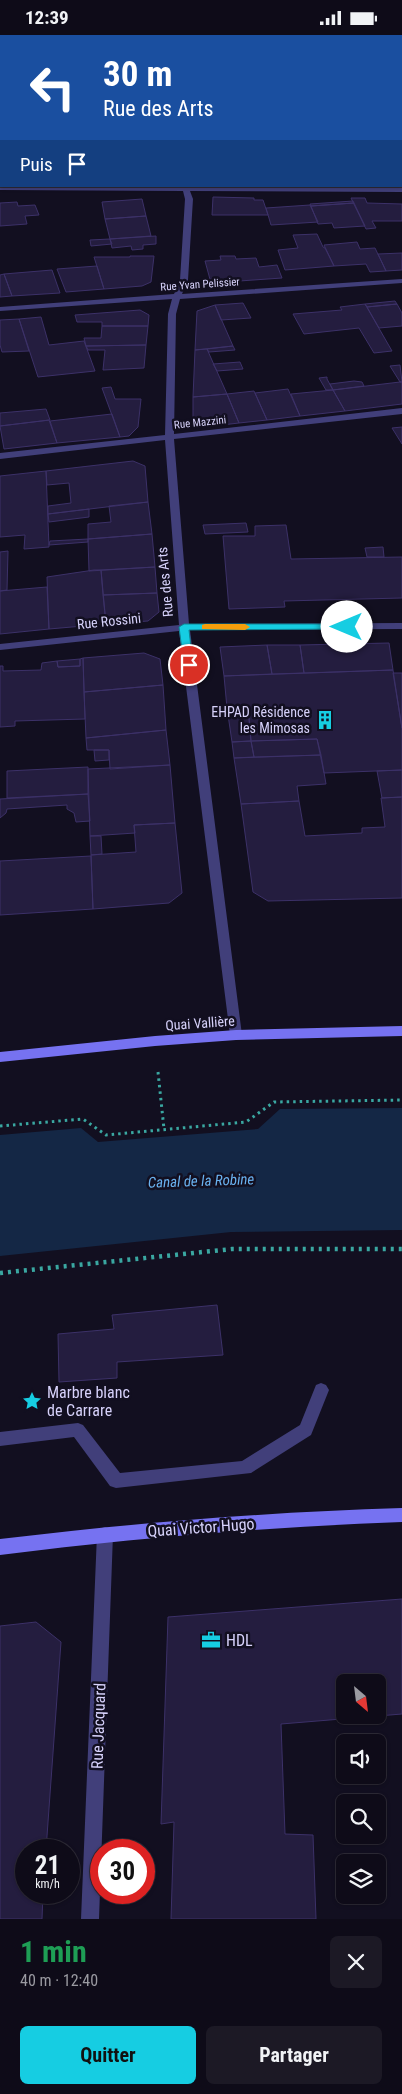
<!DOCTYPE html>
<html lang="fr">
<meta charset="utf-8">
<style>
body{margin:0;font-family:"Roboto Condensed",sans-serif;background:#1c1925;color:#f1f3f6;height:100vh;display:flex;flex-direction:column;font-size:19px;white-space:nowrap}
*{box-sizing:border-box;margin:0}
p{font-size:16px;color:#9b9ba2}
.icon{flex:none;width:28px;height:28px;fill:none;stroke:currentColor;stroke-width:2;stroke-linecap:round;stroke-linejoin:round}
.map{position:relative;height:1884px;overflow:hidden}
.drawer{display:flex;flex-direction:column;background:#0e0b18;flex:1}
.drawer>*{flex:none}
.banner{position:absolute;left:0px;top:0px;width:402px;height:152px;box-shadow:0 1px 4px #0004,0 0 0 1px #2e2b37;background:#1a4fa0;color:#fff;overflow:hidden}
.needle{width:32px;rotate:152deg}
.buttons{position:absolute;left:336px;top:1639px;display:grid;gap:10px}
.buttons a{display:grid;place-items:center;width:50px;height:50px;border-radius:8px;background:#0e0b18;box-shadow:0 1px 4px #0004,0 0 0 1px #2e2b37;font-size:25px}
.speed{position:absolute;left:15px;top:1804px;display:flex;gap:10px;font-size:25px;font-weight:700;text-align:center}
.speed>*{display:grid;place-content:center;width:65px;height:65px;border-radius:50%;background:#0e0b18;box-shadow:0 1px 4px #0004,0 0 0 1px #2e2b37;line-height:1}
.speed small{font-size:12px;font-weight:400}
.speed .limit{border:8px solid #d22;background:#fff;color:#111}
.pin{position:absolute;display:grid;place-items:center;width:42px;height:42px;color:#fff;margin:-21px;border:2px solid #fff;border-radius:50%;box-shadow:0 1px 5px #0007}
.me{position:absolute;width:55px;margin:-28px;rotate:270deg;stroke-linejoin:round;filter:drop-shadow(0 0 4px #0008)}
.turn{display:flex;align-items:center;gap:18px;height:105px;padding:0 20px;font-size:22px}
.turn .icon{width:65px;height:65px;stroke-width:2.5}
.turn b{display:block;font-size:35px;line-height:42px}
.then{display:flex;align-items:center;height:48px;padding:0 20px;background:#0003;gap:10px;font-size:19px}
.round{display:grid;place-items:center;flex:none;width:52px;height:52px;border-radius:8px;background:#1c1925}
.overview{display:flex;align-items:center;justify-content:space-between;height:85px;padding:0 20px}
h1{font-size:30px;font-weight:700;line-height:38px;color:#1e9e55}
.action{display:flex;gap:10px;margin-top:auto;padding:10px 20px}
.action a{flex:1;height:58px;border-radius:8px;background:#16cde2;color:#111;font-size:20px;font-weight:700;line-height:58px;text-align:center}
.action a+a{background:#1c1925;color:#f1f3f6}
.status{display:flex;justify-content:space-between;align-items:center;height:35px;padding:0 25px;background:#0e0b18;direction:ltr}
.status svg{height:14px;fill:currentColor}
.map>svg:first-child{display:block}
.water{fill:#142745}
.building{fill:#241d3f;stroke:#3c3168;fill-rule:evenodd}
.lines{fill:none;stroke-linecap:round;stroke-linejoin:round}
.path-far1{stroke:#3aa7a1;stroke-width:3;stroke-dasharray:2.5 4;stroke-linecap:butt}
.path{stroke:#3aa7a1;stroke-width:4.5;stroke-dasharray:3 5;stroke-linecap:butt}
.lane{fill:#413f7a;fill-rule:evenodd}
.street{fill:#413f7a;fill-rule:evenodd}
.secondary{fill:#7672f1;fill-rule:evenodd}
.route{fill:#16cde2;stroke:#0e8593}
.slow{fill:#f59e0b}
.labels{text-anchor:middle;stroke-width:5;stroke-linejoin:round;paint-order:stroke}
.far-street-label{font-size:11px;fill:#d7d2fb;stroke:#120f20}
.street-label{font-size:14px;fill:#d7d2fb;stroke:#120f20}
.poi-label{font-size:14px;fill:#d7d2fb;stroke:#120f20;text-anchor:end}
.water-label{font-size:15px;font-style:italic;fill:#6ab2f0;stroke:#120f20}
.near-poi-label{font-size:16px;fill:#d7d2fb;stroke:#120f20;text-anchor:start}
.near-street-label{font-size:16px;fill:#d7d2fb;stroke:#120f20}
</style>
<div class="status"><b>12:39</b><svg viewBox="0 0 49 12"><path d="M0 12V9h3v3zM5 12V6h3v6zM10 12V3h3v9zM15 12V0h3v12zM26 1h20v11H26zM47 4h2v5h-2z"/></svg></div>
<div class="map">
<svg width="402" height="1884" viewBox="0 0 402 1884">
<rect width="100%" height="100%" fill="#120f20"/>
<!-- water -->
<path class="water" d="M402 1073V1195L231 1197 0 1221V1100L81 1093 98 1107 258 1094 280 1074Z"/>
<!-- building -->
<path class="building" d="M212 0H331V1H212Z
M338 0H400V1H338Z
M213 162 254 163V165H263L268 180H212Z
M351 163H365L367 168 402 169V186H372L376 193 366 194Z
M142 164 146 181 105 184 102 167Z
M353 166 354 168 311 171 310 169Z
M17 167 18 171 35 170 39 180 25 181 27 189 0 191V168Z
M354 168 365 191 334 193 332 188 318 189 311 171Z
M310 170 318 187 271 190 266 173Z
M146 181 151 201 110 204 105 184Z
M317 199 323 212 325 213 334 231 285 235 278 215 298 213 293 200Z
M156 201V209L143 210V214L132 215 131 211 112 213 110 204Z
M110 204 112 209 91 211 90 205Z
M357 207 360 214 375 213 386 236 370 237 366 229 334 231 324 210Z
M402 218V235L386 236 378 219Z
M130 221H154L151 247 142 251 104 254 94 222H130Z
M220 221H235L236 224 256 223 259 232 277 230 282 243 211 248 205 226 221 225Z
M97 231 104 254 66 257 57 234Z
M52 235 60 258 12 261 4 239Z
M4 239 12 261 0 262V240Z
M395 266 397 269 367 272 365 269Z
M243 268 251 283 221 285 215 270Z
M365 269 392 316 374 318 359 293 304 299 293 279 342 275 340 272Z
M397 269 402 278V291L379 293 367 272Z
M215 270 233 311 195 315 197 276Z
M140 275 149 280 148 291H102V287H77L75 280Z
M41 282 49 310 84 306 95 336 38 342 19 284Z
M19 284 29 316 2 317 0 310V285Z
M102 291H148L146 310 86 311 84 303H101Z
M146 310 144 333 103 335 105 315H88L86 311Z
M233 311 235 315 209 317 207 314Z
M207 314 227 359 193 362 195 315Z
M240 327 243 334 217 336 213 329Z
M400 330 402 347H400L390 331Z
M327 342V344L333 355H326L319 343Z
M354 346 362 347 364 351 333 355 330 349Z
M400 347H402V369L345 376 333 355Z
M111 352 115 364H141L138 392 129 401 120 402 102 353Z
M288 354 300 381 267 385 255 358Z
M333 355 345 376 300 381 291 359Z
M254 356 267 385 239 388 227 359Z
M227 359 239 388 204 392 193 386V362Z
M46 374 50 385 0 391V378Z
M112 379 120 402 57 408 50 386Z
M49 385 57 408 4 414 0 391Z
M402 392V409L392 393Z
M133 426 145 431 148 467 48 479V471L71 468 69 448 47 450 46 436Z
M46 436 49 512 24 514 25 500 0 502V441Z
M148 467 152 499 88 504V489L111 487 109 471Z
M89 474V482L49 487 48 479Z
M246 488 248 497 205 499 203 490Z
M286 490 291 524 402 522V563L284 566 285 572 229 574 223 501H255V491Z
M152 499 155 532 89 536 88 504Z
M88 504V507L49 510 50 506Z
M383 512 384 522H367L365 513Z
M8 516 7 555 0 556V517Z
M155 532 157 558 103 560 101 535Z
M94 535H101L106 589 49 594 47 542Z
M47 552 49 594 0 599V556Z
M157 558 159 577 148 586 106 589 103 560Z
M389 608 393 635 304 638 300 610Z
M267 610H300L304 638 272 639Z
M267 610 272 639 224 641 220 612Z
M144 618 160 624 163 650 84 657 83 623Z
M83 623 85 684 15 686V691L0 692V631H3V636L41 635 42 628 57 626 58 632 80 631V624Z
M80 624V631L58 632 57 626Z
M393 635 402 694V735L324 738 317 704 251 706 249 683 238 676 227 673 224 641Z
M393 638H402V693Z
M163 650 166 695 86 703 84 657Z
M227 673 238 676 249 683 251 706 232 707Z
M166 695 170 730 110 734 109 715H87L86 703Z
M317 704 321 720 254 722 251 706Z
M251 706 254 722 234 723 232 707Z
M94 715H109V725L95 726Z
M321 720 326 749 297 751 299 766 241 769 234 723Z
M170 730 175 788 134 790 135 798 90 801 88 734Z
M88 732V759L7 763V736Z
M402 735V762L382 763 377 736Z
M88 759 90 786 76 787 74 778 67 774V770L7 774 6 778 0 783V764Z
M402 762V863L268 866 253 857 241 769 299 766 305 801 362 798V793L385 792 381 763Z
M175 788 182 858 169 868 93 874 91 820 136 817 134 790Z
M90 801H101L102 819 91 820Z
M91 821 93 874 0 880V826Z
M217 1270 223 1320 117 1327V1343L59 1347 58 1299 114 1294 112 1280Z
M402 1564V1679L281 1689 285 1799 313 1800 316 1884H171L174 1787 161 1789 168 1582ZM345 1648H378V1680H345Z
M36 1587 61 1607 46 1815H26V1858H43L42 1884H0V1591Z"/>
<g class="lines">
<!-- path-far1 -->
<path class="path-far1" d="M158 1037 164 1094
M0 1091 83 1084 106 1100 246 1087 274 1067 402 1065"/>
<!-- path -->
<path class="path" d="M0 1238 232 1214H402"/>
<!-- lane -->
<path class="lane" d="M321 1348 326 1350 329 1355 311 1400 251 1438 116 1453 110 1451 74 1402 0 1411V1397L78 1388 83 1390 120 1438 242 1426 300 1390 316 1350Z"/>
<!-- street -->
<path class="street" d="M193 0H199V1H193Z
M401 75H402V79H401Z
M0 83H1V87H0Z
M0 151 402 153V157L190 156 193 164 188 245 182 259 402 244V248L180 264 176 279 174 399 402 373V379L174 404 189 589 402 588V594L190 595 242 1000 241 1003H231L230 1000 179 596 0 615V609L179 590 165 405 0 424V418L165 400 168 279 172 264 0 276V272L174 259 180 245 185 164 183 156 0 155Z
M105 1492 111 1494 113 1499 99 1884H81L97 1499 99 1494Z"/>
<!-- secondary -->
<path class="secondary" d="M402 991V1001L236 1005 155 1011 0 1027V1017L155 1001 236 995Z
M402 1473V1487C267 1492 134 1503 0 1520V1504C134 1488 267 1477 402 1473Z"/>
</g>
<!-- route -->
<path class="route" d="M184 589H347L352 592 347 594 189 595 193 630 189 632 184 630 179 592Z"/>
<!-- slow -->
<path class="slow" d="M205 589H245L250 592 245 595 202 594V590Z"/>
<!-- icons -->
<defs>
<g id="building-bare" transform="scale(1.5)"><path d="M-4-6H4V6H1V3H-1V6H-4ZM-2.5-4.3h1.7v1.8h-1.7ZM.8-4.3h1.7v1.8H.8ZM-2.5-1h1.7V.8h-1.7ZM.8-1h1.7V.8H.8Z" fill="#16cde2" stroke="#120f20" stroke-width="2.5" paint-order="stroke"/></g>
<g id="sight-bare" transform="scale(1.5)"><path d="M0-6L1.8-2.2L6-1.7L2.9 1.2L3.7 5.4L0 3.3L-3.7 5.4L-2.9 1.2L-6-1.7L-1.8-2.2Z" fill="#16cde2" stroke="#120f20" stroke-width="2.5" paint-order="stroke"/></g>
<g id="office-bare" transform="scale(1.5)"><path d="M-6-3h4V-5.5h4V-3h4V5H-6ZM-1-4.5V-3h2v-1.5ZM-6 0V1H6V0Z" fill="#16cde2" stroke="#120f20" stroke-width="2.5" paint-order="stroke"/></g>
</defs>
<g fill-rule="evenodd">
<use href="#building-bare" x="325" y="685"/>
<use href="#sight-bare" x="32" y="1366"/>
<use href="#office-bare" x="211" y="1605"/>
</g>
<g class="labels">
<!-- far-street labels -->
<g class="far-street-label">
<text transform="translate(200 249) rotate(-4)" y="4">Rue Yvan Pelissier</text>
<text transform="translate(200 387) rotate(-6)" y="4">Rue Mazzini</text>
</g>
<!-- street labels -->
<g class="street-label">
<text transform="translate(165 547) rotate(-95)" y="5">Rue des Arts</text>
<text transform="translate(109 586) rotate(-6)" y="5">Rue Rossini</text>
<text transform="translate(200 988) rotate(-4)" y="5">Quai Vallière</text>
</g>
<!-- poi labels -->
<g class="poi-label">
<text x="310" y="682">EHPAD Résidence<tspan x="310" dy="16">les Mimosas</tspan></text>
</g>
<!-- water labels -->
<g class="water-label">
<text transform="translate(201 1146) rotate(-2)" y="5">Canal de la Robine</text>
</g>
<!-- near-poi labels -->
<g class="near-poi-label">
<text x="47" y="1363">Marbre blanc<tspan x="47" dy="18">de Carrare</tspan></text>
<text x="226" y="1611">HDL</text>
</g>
<!-- near-street labels -->
<g class="near-street-label">
<text transform="translate(201 1492) rotate(-4)" y="6">Quai Victor Hugo</text>
<text transform="translate(98 1691) rotate(-88)" y="6">Rue Jacquard</text>
</g>
</g>
</svg>
<div class="buttons">
<a><svg class="needle" viewBox="-14 -14 28 28"><path d="M0-13l5 13h-10z" fill="#e53935"/><path d="M0 13l5-13h-10z" fill="#9b9ba2"/></svg></a>
<a><svg class="icon" aria-label="sound" viewBox="0 0 24 24"><path d="M4 9h4l5-4v14l-5-4H4zM17 9q2 3 0 6"/></svg></a>
<a><svg class="icon" aria-label="search" viewBox="0 0 24 24"><circle cx="10" cy="10" r="6"/><path d="M15 15l6 6"/></svg></a>
<a><svg class="icon" aria-label="layers" viewBox="0 0 24 24"><path d="M12 4l9 5-9 5-9-5zM3 14l9 5 9-5"/></svg></a>
</div>
<div class="speed"><div>21<small>km/h</small></div><div class="limit">30</div></div>
<div class="pin" style="left:189px;top:630px;background:#d93025"><svg class="icon" aria-label="arrive" viewBox="0 0 24 24"><path d="M6 21V4h12l-3 4 3 4H6"/></svg></div>
<svg class="me" style="left:347px;top:592px" viewBox="-20 -20 40 40"><circle r="19" fill="#fff"/><path d="M0-13L10 11 0 6-10 11z" fill="#16cde2"/></svg>
<div class="banner">
<div class="turn"><svg class="icon" aria-label="left" viewBox="0 0 24 24"><path d="M17 20v-9H6M10 6l-5 5 5 5"/></svg><div><b>30 m</b>Rue des Arts</div></div>
<div class="then">Puis<svg class="icon" aria-label="arrive" viewBox="0 0 24 24"><path d="M6 21V4h12l-3 4 3 4H6"/></svg></div>
</div>
</div>
<section class="drawer">
<div class="overview"><div><h1>1 min</h1><p>40 m · 12:40</p></div><a class="round"><svg class="icon" aria-label="close" viewBox="0 0 24 24"><path d="M6 6l12 12M18 6L6 18"/></svg></a></div>
<div class="action"><a>Quitter</a><a>Partager</a></div>
</section>
